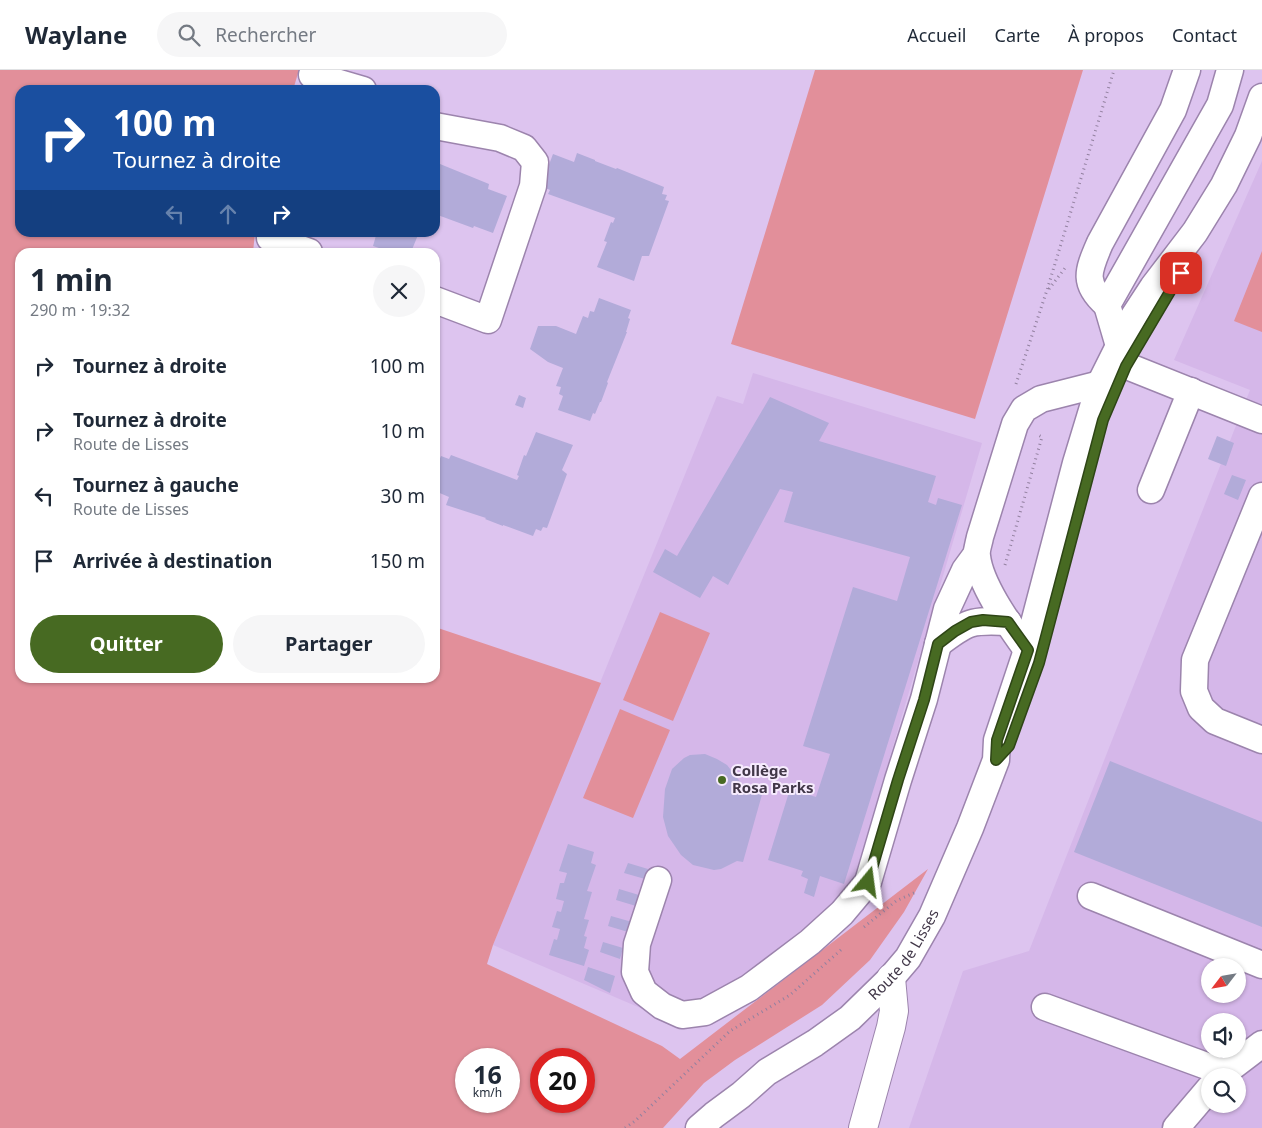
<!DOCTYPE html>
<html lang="fr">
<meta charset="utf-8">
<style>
body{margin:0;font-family:"Noto Sans",sans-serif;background:#f6f6f7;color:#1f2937;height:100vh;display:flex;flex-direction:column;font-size:19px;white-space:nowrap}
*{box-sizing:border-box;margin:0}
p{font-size:16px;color:#747a83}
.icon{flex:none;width:28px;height:28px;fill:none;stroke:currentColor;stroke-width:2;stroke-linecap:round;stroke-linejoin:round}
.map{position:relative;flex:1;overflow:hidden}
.sheet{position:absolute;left:15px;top:178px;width:425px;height:435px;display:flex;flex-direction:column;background:#fff;border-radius:15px;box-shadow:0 1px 4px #0004}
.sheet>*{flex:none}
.guide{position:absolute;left:15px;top:15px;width:425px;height:152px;border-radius:15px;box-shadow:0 1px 4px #0004;background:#1a4fa0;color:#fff;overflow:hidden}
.needle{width:32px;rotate:239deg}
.buttons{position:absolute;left:1201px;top:888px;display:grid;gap:10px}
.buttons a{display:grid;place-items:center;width:45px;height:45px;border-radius:50%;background:#fff;box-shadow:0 1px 4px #0004;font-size:25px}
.speed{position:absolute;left:455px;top:978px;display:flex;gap:10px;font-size:25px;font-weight:700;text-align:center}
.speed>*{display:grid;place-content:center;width:65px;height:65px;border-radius:50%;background:#fff;box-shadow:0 1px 4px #0004;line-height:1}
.speed small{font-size:12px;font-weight:400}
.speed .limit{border:8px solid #d22;background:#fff;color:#111}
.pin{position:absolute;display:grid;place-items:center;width:42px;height:42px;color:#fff;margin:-21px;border-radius:10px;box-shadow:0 2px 8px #0006}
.me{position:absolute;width:55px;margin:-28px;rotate:16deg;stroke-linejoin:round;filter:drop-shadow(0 0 4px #0008)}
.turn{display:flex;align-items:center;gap:18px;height:105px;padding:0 15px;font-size:22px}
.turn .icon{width:65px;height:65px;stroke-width:2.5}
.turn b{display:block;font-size:35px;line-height:42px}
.lanes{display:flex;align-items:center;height:48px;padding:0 15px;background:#0003;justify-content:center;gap:25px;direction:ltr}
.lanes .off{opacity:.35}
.round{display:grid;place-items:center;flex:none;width:52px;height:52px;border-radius:26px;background:#f6f6f7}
.overview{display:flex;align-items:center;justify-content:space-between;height:85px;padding:0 15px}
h1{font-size:30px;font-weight:700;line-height:38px}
.button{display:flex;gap:10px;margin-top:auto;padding:10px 15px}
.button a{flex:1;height:58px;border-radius:30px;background:#476a22;color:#fff;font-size:20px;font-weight:700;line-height:58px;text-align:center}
.button a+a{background:#f6f6f7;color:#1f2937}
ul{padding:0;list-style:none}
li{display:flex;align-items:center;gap:15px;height:65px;padding:0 15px}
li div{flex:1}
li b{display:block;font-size:19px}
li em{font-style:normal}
header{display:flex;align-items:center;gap:30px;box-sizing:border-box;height:70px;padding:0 25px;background:#fff;border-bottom:1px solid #e0e1e3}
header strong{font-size:24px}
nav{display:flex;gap:28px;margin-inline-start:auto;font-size:18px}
.search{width:350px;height:45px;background:#f6f6f7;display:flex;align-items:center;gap:12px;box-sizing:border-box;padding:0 18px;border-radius:28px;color:#747a83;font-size:19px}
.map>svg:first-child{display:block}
.built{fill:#d5b7e9;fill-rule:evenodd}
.green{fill:#e28f9a;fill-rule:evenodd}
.building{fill:#b2abd9}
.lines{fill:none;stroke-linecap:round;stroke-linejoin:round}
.minor-casing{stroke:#9c84ad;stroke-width:29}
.major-casing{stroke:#9c84ad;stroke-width:30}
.path{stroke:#92809f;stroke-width:3;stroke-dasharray:1 4;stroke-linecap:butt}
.minor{stroke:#fff;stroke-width:26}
.major{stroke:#fff;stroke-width:28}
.route-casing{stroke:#2e4516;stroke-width:12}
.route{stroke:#476a22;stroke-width:9}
.poi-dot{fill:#476a22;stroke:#f6ebfd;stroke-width:2}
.labels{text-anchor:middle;stroke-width:4;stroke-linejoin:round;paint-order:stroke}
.poi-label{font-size:15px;font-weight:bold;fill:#413748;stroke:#f6ebfd;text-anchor:start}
.street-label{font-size:15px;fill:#413748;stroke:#f6ebfd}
</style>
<header>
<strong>Waylane</strong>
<div class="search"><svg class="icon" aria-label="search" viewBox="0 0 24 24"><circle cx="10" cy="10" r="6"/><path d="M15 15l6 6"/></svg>Rechercher</div>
<nav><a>Accueil</a><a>Carte</a><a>À propos</a><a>Contact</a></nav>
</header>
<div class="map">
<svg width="1262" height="1058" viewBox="0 0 1262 1058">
<rect width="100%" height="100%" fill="#ddc4ef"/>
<!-- built -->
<path class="built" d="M1262 91V1058H909L963 901 1029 881 1250 320 1174 290ZM1210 896H1238V924H1210ZM1210 951H1238V979H1210ZM1210 1006H1238V1034H1210Z
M753 303 982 373 855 806 837 831 850 848 678 954 493 875 717 326 743 334Z"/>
<!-- green -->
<path class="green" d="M0 0H299L293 20H20V162L255 163 253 182H20V608H435V557L601 613 493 875 487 894 662 976 680 989 928 799 904 842 870 890 822 935 735 990 704 1013 663 1058H0ZM466 989H509V1031H466ZM541 989H584V1031H541Z
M815 0H1083L975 349 731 274Z
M1262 181V262L1234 251Z
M660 542 710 563 673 651 623 630Z
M620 639 670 660 633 748 583 728Z"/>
<!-- building -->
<path class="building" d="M577 83 595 90V91L616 99 617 98 664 117 662 124 667 125 665 130 669 131 649 186H642L634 211 597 197 607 172 604 171 611 152 613 153 615 148 548 124 550 120 541 116 553 84 574 92Z
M435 94 439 96 440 94 489 114 488 119 507 126 493 163 474 156 473 158 435 144Z
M377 162H422L420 166 418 165 411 182H391L373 176Z
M599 228 631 240 628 248 630 249 626 262H627L607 312 608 313 601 332H600L595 344 593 343 590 351 558 340 563 326 559 324 561 317 556 316 563 298 548 292 530 279 538 256H556L576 264 583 246 588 248 590 241 594 242Z
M519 325 526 328 523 338 515 335Z
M770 327 829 353 819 371 936 406 928 432 936 435 938 428 962 435 844 814 820 806 814 827 804 823 808 809 801 806 803 801 768 790 790 719 816 727 830 684 803 676 853 517 897 531 910 487 784 452 793 422 780 419 728 515 713 506 700 528 653 502 665 479 677 486Z
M536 362 573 375 562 400 567 404 547 458 543 457 541 461 536 459 533 466 503 455V456L485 449 486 448 446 435 449 427 435 421V401L441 386 449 389 451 385 517 410 519 406 517 405 524 385 526 386Z
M1217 366 1234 373 1226 396 1208 389Z
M1232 405 1246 410 1238 430 1224 424Z
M705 684 717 689 727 695 742 714 763 721 743 792 737 791 721 799 714 800 693 795 681 785 668 766 663 747 665 719 672 699 684 688 690 685Z
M1110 691 1262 752V857L1074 782Z
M568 774 594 782 591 793 596 795 587 821 592 822 584 849 589 850 584 866 587 867 584 878 589 880 584 896 549 885 554 869 557 870 560 859 552 857 557 841 561 842 564 831 556 829 560 813H564L567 803 559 801Z
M628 793 648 799 645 809 624 803Z
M619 819 639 825 636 836 616 830Z
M611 846 632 852 628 862 608 856Z
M603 872 623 878 620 889 600 882Z
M588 897 615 906 610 923 584 910Z"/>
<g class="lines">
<!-- minor casing -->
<g class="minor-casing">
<g id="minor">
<path d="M312 5 363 20"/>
<path d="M435 56 500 68 524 78 535 92 533 116 488 250 435 230"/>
<path d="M270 168 309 182"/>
<path d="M1107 235C1082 213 1088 201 1100 173L1173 40 1187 0"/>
<path d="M1119 276 1107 235 1220 35 1230 0"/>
<path d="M1127 296 1262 350"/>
<path d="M1151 420 1191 321"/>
<path d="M1262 426 1195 590 1194 621 1201 638 1215 651 1262 670"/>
<path d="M938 574C968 551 971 550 1008 552"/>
<path d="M1027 580C1010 556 980 515 977 486 976 480 979 473 980 467L1015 354 1024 339 1041 329 1100 314"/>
<path d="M658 810 637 874 635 902 644 922 662 936 682 945 705 942 749 918 810 872 842 843 868 812 898 710 924 629 947 539 965 500 976 485"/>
<path d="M1091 826 1262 895"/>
<path d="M1045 937 1223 1002"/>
<path d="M1220 1006 1262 974"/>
<path id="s1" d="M699 1058 714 1045 741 1025 767 1002 815 973 850 948 891 908 908 888 932 846 970 758 996 690 997 670 1027 580 1076 393 1100 314 1134 246 1153 217 1195 162 1224 115 1248 66 1262 27"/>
<path d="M1176 1058 1210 1018"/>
</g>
</g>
<!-- major casing -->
<g class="major-casing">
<path id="major" d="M863 1058 891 957 894 941 891 908"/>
</g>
<!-- path -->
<path class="path" d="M1049 219 1065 198
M1016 314 1047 220 1114 0
M1005 495 1042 367 1036 364
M864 857 896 831 916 822
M625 1058 635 1051 730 961 790 925 842 879"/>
<!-- minor -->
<use href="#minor" class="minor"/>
<!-- major -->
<use href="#major" class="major"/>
</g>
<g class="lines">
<!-- route casing -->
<g class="route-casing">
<path id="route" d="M868 812 898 710 924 630 938 574 955 561 971 552 983 550 1008 552 1028 580 997 670 996 690 1009 676 1039 593 1103 350 1126 296 1181 203"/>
</g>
<!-- route -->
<use href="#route" class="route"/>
</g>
<!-- markers -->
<circle class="poi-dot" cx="722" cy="710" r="5"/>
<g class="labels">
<!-- poi labels -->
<g class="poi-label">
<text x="732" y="706">Collège<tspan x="732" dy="17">Rosa Parks</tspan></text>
</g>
<!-- street labels -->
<g class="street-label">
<text dy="5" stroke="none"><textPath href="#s1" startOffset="271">Route de Lisses</textPath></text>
</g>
</g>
</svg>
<div class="buttons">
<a><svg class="needle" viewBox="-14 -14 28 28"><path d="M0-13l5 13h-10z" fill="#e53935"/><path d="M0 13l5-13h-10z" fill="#747a83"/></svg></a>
<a><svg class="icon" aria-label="sound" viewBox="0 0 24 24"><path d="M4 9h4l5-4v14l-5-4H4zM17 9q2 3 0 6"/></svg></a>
<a><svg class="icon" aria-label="search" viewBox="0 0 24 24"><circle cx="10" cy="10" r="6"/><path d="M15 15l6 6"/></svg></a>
</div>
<div class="speed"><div>16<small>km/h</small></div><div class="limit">20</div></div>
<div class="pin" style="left:1181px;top:203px;background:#d93025"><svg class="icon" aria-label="arrive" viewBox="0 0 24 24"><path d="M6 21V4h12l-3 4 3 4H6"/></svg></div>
<svg class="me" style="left:868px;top:812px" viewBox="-20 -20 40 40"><path d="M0-17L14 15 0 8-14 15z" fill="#476a22" stroke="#fff" stroke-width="4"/></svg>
<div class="guide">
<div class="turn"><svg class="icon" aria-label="right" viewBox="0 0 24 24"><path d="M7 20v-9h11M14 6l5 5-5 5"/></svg><div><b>100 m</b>Tournez à droite</div></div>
<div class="lanes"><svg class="icon off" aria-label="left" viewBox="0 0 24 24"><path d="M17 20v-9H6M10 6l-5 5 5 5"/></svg><svg class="icon off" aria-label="ahead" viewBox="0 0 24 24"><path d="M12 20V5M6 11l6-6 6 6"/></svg><svg class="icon" aria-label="right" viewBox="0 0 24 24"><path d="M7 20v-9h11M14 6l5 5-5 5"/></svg></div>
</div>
<section class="sheet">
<div class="overview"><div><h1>1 min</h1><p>290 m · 19:32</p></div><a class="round"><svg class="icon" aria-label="close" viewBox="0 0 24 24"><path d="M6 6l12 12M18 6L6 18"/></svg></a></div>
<ul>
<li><svg class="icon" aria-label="right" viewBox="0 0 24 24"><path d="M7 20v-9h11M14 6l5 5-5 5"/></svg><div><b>Tournez à droite</b></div><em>100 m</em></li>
<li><svg class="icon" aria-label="right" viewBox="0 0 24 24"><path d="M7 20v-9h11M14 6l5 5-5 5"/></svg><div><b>Tournez à droite</b><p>Route de Lisses</p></div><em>10 m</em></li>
<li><svg class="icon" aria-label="left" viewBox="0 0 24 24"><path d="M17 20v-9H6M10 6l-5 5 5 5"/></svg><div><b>Tournez à gauche</b><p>Route de Lisses</p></div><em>30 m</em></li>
<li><svg class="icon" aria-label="arrive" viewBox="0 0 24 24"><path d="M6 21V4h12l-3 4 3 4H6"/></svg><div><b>Arrivée à destination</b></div><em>150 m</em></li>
</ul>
<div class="button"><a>Quitter</a><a>Partager</a></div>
</section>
</div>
